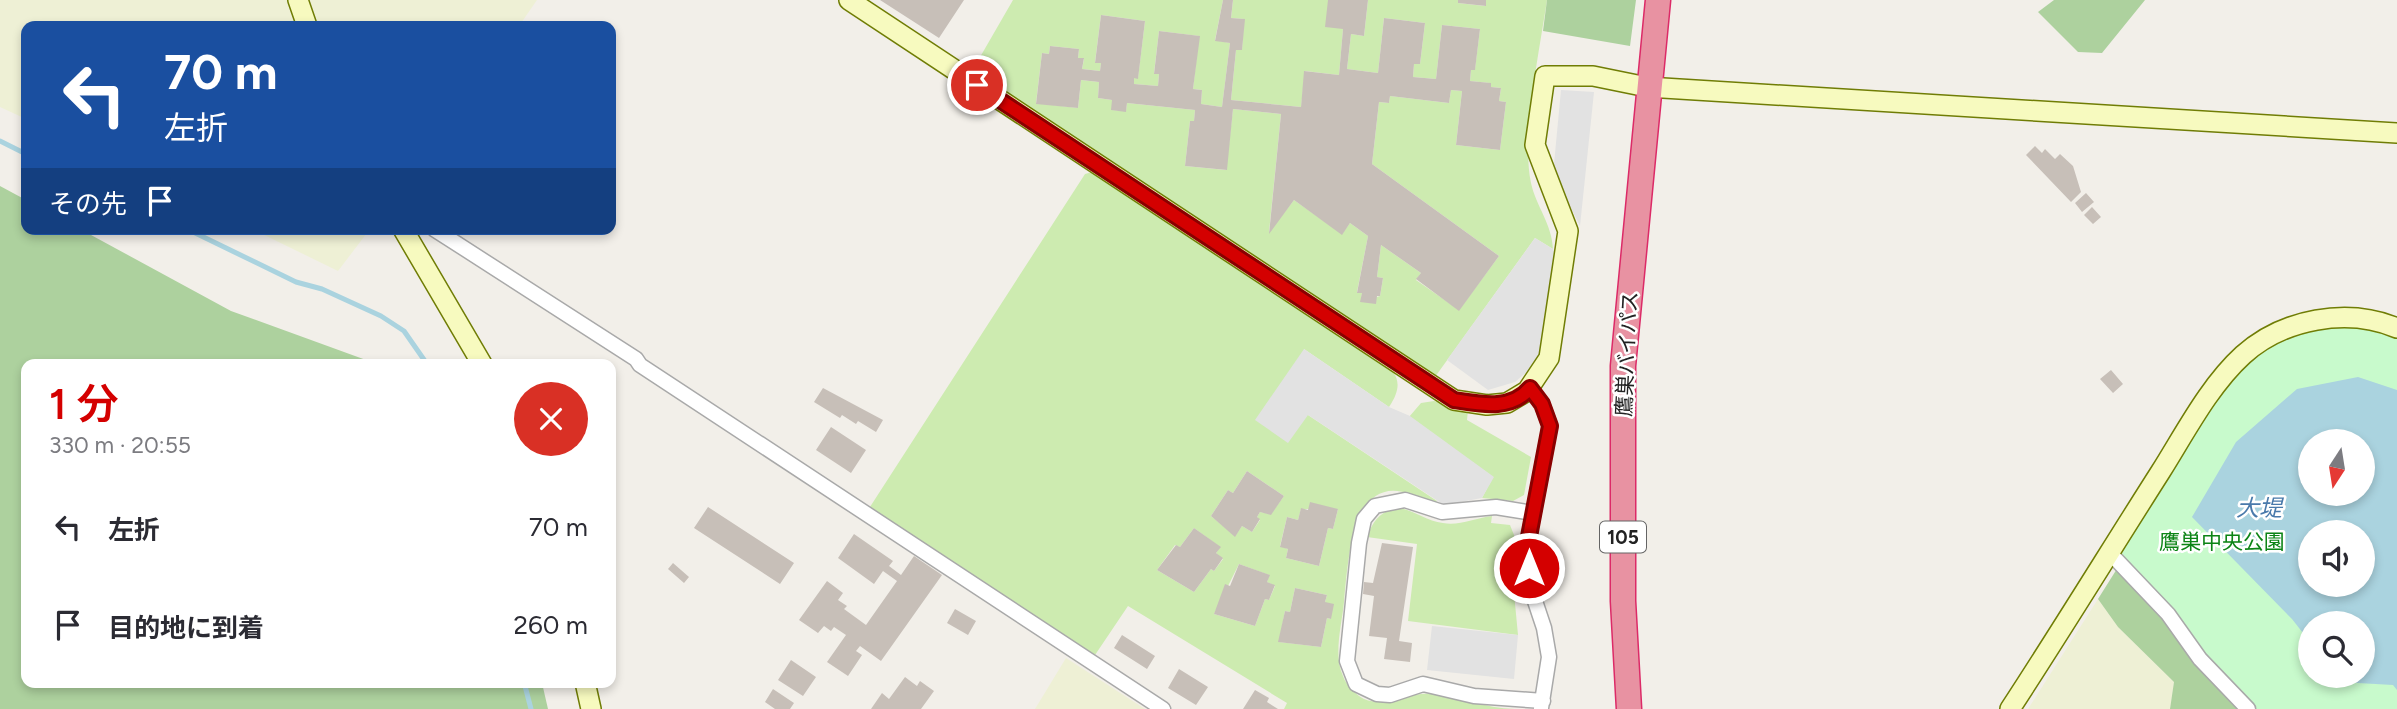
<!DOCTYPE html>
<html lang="ja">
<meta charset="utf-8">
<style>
body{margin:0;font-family:Figtree,"Noto Sans JP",sans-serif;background:#f2f2f3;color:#2b2b33;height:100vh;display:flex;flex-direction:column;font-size:26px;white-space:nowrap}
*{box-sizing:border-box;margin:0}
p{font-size:23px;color:#7c7c81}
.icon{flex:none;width:38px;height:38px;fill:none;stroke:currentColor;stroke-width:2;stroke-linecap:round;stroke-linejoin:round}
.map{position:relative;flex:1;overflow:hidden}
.sheet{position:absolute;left:21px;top:359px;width:595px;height:329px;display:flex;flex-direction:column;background:#fff;border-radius:14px;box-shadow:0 4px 10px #0003}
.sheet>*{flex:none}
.banner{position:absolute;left:21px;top:21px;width:595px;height:214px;border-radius:14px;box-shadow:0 4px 10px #0003;background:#1a4fa0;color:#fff;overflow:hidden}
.needle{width:46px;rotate:192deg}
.fabs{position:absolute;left:2298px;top:429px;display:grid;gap:14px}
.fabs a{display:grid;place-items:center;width:77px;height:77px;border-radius:50%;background:#fff;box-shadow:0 4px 10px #0003;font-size:35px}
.pin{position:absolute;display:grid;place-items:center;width:60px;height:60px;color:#fff;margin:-30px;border:4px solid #fff;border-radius:50%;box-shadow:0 2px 7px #0007}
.me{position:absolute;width:77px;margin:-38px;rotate:0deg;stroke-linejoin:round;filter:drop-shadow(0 0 5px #0008)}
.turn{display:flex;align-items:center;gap:24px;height:147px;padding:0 28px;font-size:32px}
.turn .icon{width:91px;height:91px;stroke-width:2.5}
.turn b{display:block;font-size:49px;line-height:60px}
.then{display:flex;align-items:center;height:66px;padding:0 28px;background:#0003;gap:14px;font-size:26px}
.round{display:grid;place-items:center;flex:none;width:74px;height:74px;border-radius:37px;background:#f2f2f3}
.head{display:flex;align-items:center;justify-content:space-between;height:119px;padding:0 28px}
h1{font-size:42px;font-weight:600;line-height:52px;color:#d40000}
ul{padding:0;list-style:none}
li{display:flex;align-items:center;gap:21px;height:98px;padding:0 28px}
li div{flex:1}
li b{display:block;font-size:26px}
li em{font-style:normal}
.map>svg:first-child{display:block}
.farmland{fill:#eef0d5}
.grass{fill:#cdebb0;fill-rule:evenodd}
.forest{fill:#add19e}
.park{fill:#c8facc;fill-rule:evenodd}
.parking{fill:#e2e2e2}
.water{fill:#aad3df;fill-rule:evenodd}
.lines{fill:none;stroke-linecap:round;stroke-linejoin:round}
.stream{stroke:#aad3df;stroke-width:5}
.building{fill:#c7bfb8}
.street-casing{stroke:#a9a9a9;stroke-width:17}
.secondary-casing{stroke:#707d05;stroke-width:22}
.highway-casing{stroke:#dc2a67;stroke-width:27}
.street{stroke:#fff;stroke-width:14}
.secondary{stroke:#f7fabf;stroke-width:19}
.highway{stroke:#e892a2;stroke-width:24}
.route-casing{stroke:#8a0000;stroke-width:18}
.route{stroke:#d40000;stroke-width:12}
.labels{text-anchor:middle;stroke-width:5;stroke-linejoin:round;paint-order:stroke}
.shield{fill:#fff;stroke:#646464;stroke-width:2}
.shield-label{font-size:19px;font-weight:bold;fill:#222}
.street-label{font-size:21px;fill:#222;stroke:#fff}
.park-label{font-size:21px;fill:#0c8416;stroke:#fff}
.water-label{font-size:23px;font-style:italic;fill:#4a7aab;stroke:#fff}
</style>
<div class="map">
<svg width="2397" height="709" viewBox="0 0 2397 709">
<rect width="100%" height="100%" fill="#f2efe9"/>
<!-- farmland -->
<path class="farmland" d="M0 0H537L519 26H26V119L0 107Z
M252 229H370L338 271Z
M2098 599 2118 627 2174 682 2170 709H2028Z
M1066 658 1145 709H1035Z"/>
<!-- grass -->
<path class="grass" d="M1013 0H1223L1215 40 1230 43 1222 107 1201 104 1202 90 1193 89 1199 36 1159 31 1154 73 1159 74 1158 86 1134 84V78H1138L1145 21 1101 15 1095 62 1101 63 1100 71 1082 69 1084 59 1078 58 1079 49 1050 46 1049 54 1042 53 1036 103 1078 108 1081 80 1099 82 1098 98 1112 100V110L1126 111 1127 103 1195 110 1194 121H1190L1185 166 1226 170 1233 109 1281 114 1269 232 1294 200 1342 234 1350 223 1368 236 1357 292 1362 293 1361 302 1380 296 1383 278 1377 277 1381 245 1421 273 1416 280 1459 310 1499 256 1372 164 1379 102 1389 103 1390 96 1449 103 1451 90 1462 91 1456 145 1500 150 1506 102 1499 101 1501 88 1491 87 1490 83 1470 81 1471 70 1475 69 1480 29 1442 25 1436 79 1413 77 1414 64H1420L1425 23 1384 18 1378 73 1347 69 1351 34 1364 36 1368 0H1458V3L1485 6 1486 0H1547C1540 48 1521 138 1531 183 1536 206 1552 224 1553 249L1535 238 1435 377 972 71Z
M1233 0H1328L1343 29 1339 75 1305 71 1301 107 1231 100 1236 50H1242L1244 19 1231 18Z
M1096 171 1354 344C1382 364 1413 371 1389 407L1304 349 1308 415 1437 501 1433 506C1354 453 1349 550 1344 602 1342 624 1333 655 1343 676 1346 685 1356 695 1364 699 1389 709 1409 691 1432 694 1461 697 1484 708 1515 709H1284L1287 703 1128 606 1095 655 868 510 1085 174ZM1247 471 1284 496 1271 514 1260 512 1257 517 1260 520 1252 532 1242 526 1235 536 1211 516 1228 490 1233 493ZM1301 509H1338L1333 529 1328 528 1319 566 1286 558 1288 549 1280 546 1287 517 1298 520ZM1194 528 1220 547 1216 553 1223 559 1214 571 1211 569 1194 592 1157 570 1175 545 1180 547ZM1239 564 1269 575 1267 582 1275 586 1269 600 1265 599 1255 626 1214 614ZM1295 588 1327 595 1325 602 1331 619 1327 618 1321 647 1279 642 1285 611 1290 612Z
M1434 401 1468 410 1467 420 1531 457 1524 495 1513 501 1482 498 1493 477 1409 417 1421 403Z
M1396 507C1414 510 1426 521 1443 523 1459 526 1475 518 1492 516L1491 523 1510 525 1514 535 1512 572 1518 635 1408 621 1417 544 1367 537C1373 521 1379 513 1396 507Z"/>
<!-- forest -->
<path class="forest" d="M1547 0H1636L1630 46 1543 31Z
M2054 0H2145L2102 53 2078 52 2038 12Z
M0 186 26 200V229H80L231 311 377 364H26V682L542 683 548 709H0Z
M2120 564 2248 709H2170L2174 682 2118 627 2098 599Z"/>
<!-- park -->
<path class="park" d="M2308 320 2397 328V709H2248L2109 552 2228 372ZM2310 441H2362V494H2310ZM2310 532H2362V584H2310ZM2310 623H2362V676H2310Z"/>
<!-- parking -->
<path class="parking" d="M1561 90 1594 92 1580 226 1558 182 1554 164Z
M1535 238 1553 249 1555 254 1541 351 1530 369 1515 382 1488 390 1447 360Z
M1304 349 1389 407 1410 416 1494 477 1482 498 1444 505 1308 415 1288 443 1255 420Z
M1432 626 1518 635 1514 679 1427 670Z"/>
<!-- water -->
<path class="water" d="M2358 377 2397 390V690L2393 685 2340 682 2335 676H2362V623H2310V642L2292 619 2192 517 2236 442 2297 389ZM2310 441H2362V494H2310ZM2310 532H2362V584H2310Z"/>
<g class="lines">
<!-- stream -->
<path class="stream" d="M0 141 26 154
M187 229 296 282 322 289 381 316 404 331 427 364
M524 682 531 709"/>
</g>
<!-- building -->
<path class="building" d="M880 0H964L939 38Z
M1223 0H1233L1231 18 1245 19 1242 50H1236L1231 100 1301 107 1304 71 1339 75 1343 29 1325 27 1328 0H1368L1364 36 1351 34 1347 69 1378 73 1384 18 1425 23 1420 64H1414L1413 77 1436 79 1442 25 1480 29 1475 70H1471L1470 81 1491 83V87L1501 88 1499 101 1506 102 1500 150 1456 145 1462 91 1451 90 1449 103 1390 96 1389 103 1379 102 1372 164 1499 256 1459 311 1416 279 1421 273 1381 245 1377 277 1383 278 1380 296H1377L1376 304 1360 302 1362 293H1357L1368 236 1350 223 1342 235 1294 200 1269 234 1281 114 1233 109 1227 170 1185 166 1190 121H1194L1195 110 1127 103 1126 112 1111 110 1112 100 1098 98 1099 82 1081 80 1078 108 1036 104 1042 53 1049 54 1050 46 1079 49 1078 58H1084L1082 69 1100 71 1101 63H1095L1101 15 1145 21 1138 79 1134 78V84L1158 86 1159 74H1154L1159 31 1200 36 1193 89 1202 90 1201 104 1222 107 1230 43 1215 41Z
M1458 0H1486V6L1458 3Z
M2035 146 2042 153 2045 149 2055 159 2060 154 2073 166 2081 192 2071 202 2026 155Z
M2086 193 2094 202 2082 212 2075 203Z
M2092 207 2101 217 2093 224 2084 215Z
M2111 370 2123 384 2113 393 2100 379Z
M823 388 883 420 876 432 858 421 856 424 842 415 840 418 814 402Z
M831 427 866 450 851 473 816 450Z
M1247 471 1284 496 1271 515 1260 512 1257 517 1260 519 1252 532 1242 526 1235 537 1211 516 1228 490 1233 493Z
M1310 502 1338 509 1333 529 1328 528 1319 566 1286 558 1288 549 1280 547 1287 517 1298 520 1301 508 1308 510Z
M708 507 794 563 780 584 694 528Z
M1194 528 1221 547 1216 553 1223 558 1214 571 1211 569 1194 592 1157 570 1176 545 1180 547Z
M854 534 893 561 889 566 901 575 914 556 942 575 881 661 860 646 856 651 862 655 848 676 827 662 846 635 834 627 831 631 824 626 818 633 799 620 827 581 843 593 838 600 847 606 844 609 866 625 897 581 883 571 874 584 838 558Z
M1382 543 1413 547 1399 641 1412 643 1410 662 1384 659 1387 638 1369 636 1374 596 1363 594 1364 582 1373 583Z
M673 563 689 577 684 583 668 569Z
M1239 564 1270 575 1267 582 1275 585 1269 600 1265 599 1255 626 1214 614 1225 584 1230 586Z
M1295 588 1327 595 1325 602 1334 604 1331 619 1327 618 1321 647 1278 642 1285 611 1290 612Z
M955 609 976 621 968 635 947 623Z
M1122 635 1155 656 1147 669 1114 648Z
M791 660 816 677 803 696 778 680Z
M1179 669 1208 687 1196 705 1168 688Z
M905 677 917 686 920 681 934 691 921 709H871L882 693 889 699Z
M773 689 794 703 790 709H775L765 702Z
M1255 690 1269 698 1267 702 1278 709H1243Z"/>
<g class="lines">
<!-- street casing -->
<g class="street-casing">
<path id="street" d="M434 229 636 359 640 365 1163 709
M1530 388 1542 404 1550 426 1527 547 1531 589 1544 628 1549 657 1541 708
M1533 513 1496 507 1442 512 1405 500 1375 506 1364 519 1359 543 1347 661 1356 684 1377 694 1390 695 1423 684 1474 696 1543 701
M2109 552 2168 614 2200 659 2248 709"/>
</g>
<!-- secondary casing -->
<g class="secondary-casing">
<path id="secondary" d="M298 0 307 26
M849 0 1454 400 1487 405 1507 403 1527 391 1549 358 1568 231 1535 145 1545 76H1593L1647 87 2397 133
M403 229 482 364
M585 682 591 709
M2010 709C2061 631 2110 551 2161 471 2185 433 2209 386 2243 355 2283 319 2347 307 2397 328"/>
</g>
<!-- highway casing -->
<g class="highway-casing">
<path id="highway" d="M1629 709 1623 601V366L1658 0"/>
</g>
<!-- street -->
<use href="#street" class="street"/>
<!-- secondary -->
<use href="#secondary" class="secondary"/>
<!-- highway -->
<use href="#highway" class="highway"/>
</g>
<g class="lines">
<!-- route casing -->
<g class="route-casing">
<path id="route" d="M977 85 1454 400C1480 404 1511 411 1530 388L1542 404 1550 426 1527 547 1529 568"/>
</g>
<!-- route -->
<use href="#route" class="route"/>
</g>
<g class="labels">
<!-- shield labels -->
<rect class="shield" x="1600" y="521.5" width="46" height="31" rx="5"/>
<g class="shield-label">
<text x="1623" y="544">105</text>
</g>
<!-- street labels -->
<g class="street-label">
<text transform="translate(1627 354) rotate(-87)" y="7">鷹巣バイパス</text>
</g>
<!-- park labels -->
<g class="park-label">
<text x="2222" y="549">鷹巣中央公園</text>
</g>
<!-- water labels -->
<g class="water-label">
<text x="2259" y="516">大堤</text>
</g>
</g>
</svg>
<div class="fabs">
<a><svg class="needle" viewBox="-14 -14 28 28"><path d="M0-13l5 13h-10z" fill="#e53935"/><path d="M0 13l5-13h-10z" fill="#7c7c81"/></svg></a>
<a><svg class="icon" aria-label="sound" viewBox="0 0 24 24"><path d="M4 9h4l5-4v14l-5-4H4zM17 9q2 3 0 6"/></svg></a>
<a><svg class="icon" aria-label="search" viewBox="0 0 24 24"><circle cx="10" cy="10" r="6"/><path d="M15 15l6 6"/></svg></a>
</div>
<div class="pin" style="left:977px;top:85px;background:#d93025"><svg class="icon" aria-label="arrive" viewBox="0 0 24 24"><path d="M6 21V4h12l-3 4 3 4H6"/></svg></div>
<svg class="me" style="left:1529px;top:568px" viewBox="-20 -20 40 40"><circle r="17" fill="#d40000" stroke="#fff" stroke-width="3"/><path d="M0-11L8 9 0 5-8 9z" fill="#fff"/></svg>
<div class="banner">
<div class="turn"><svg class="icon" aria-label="left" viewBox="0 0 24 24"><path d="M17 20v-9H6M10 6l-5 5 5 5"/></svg><div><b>70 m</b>左折</div></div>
<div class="then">その先<svg class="icon" aria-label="arrive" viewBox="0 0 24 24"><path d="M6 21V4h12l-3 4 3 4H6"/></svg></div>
</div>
<section class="sheet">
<div class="head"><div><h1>1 分</h1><p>330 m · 20:55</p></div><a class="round" style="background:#d93025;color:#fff"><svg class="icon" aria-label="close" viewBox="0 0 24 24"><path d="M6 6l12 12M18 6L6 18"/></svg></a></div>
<ul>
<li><svg class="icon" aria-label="left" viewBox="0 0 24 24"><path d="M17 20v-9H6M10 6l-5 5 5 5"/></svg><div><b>左折</b></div><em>70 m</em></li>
<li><svg class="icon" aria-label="arrive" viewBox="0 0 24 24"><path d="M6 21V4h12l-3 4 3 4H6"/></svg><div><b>目的地に到着</b></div><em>260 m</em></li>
</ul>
</section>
</div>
